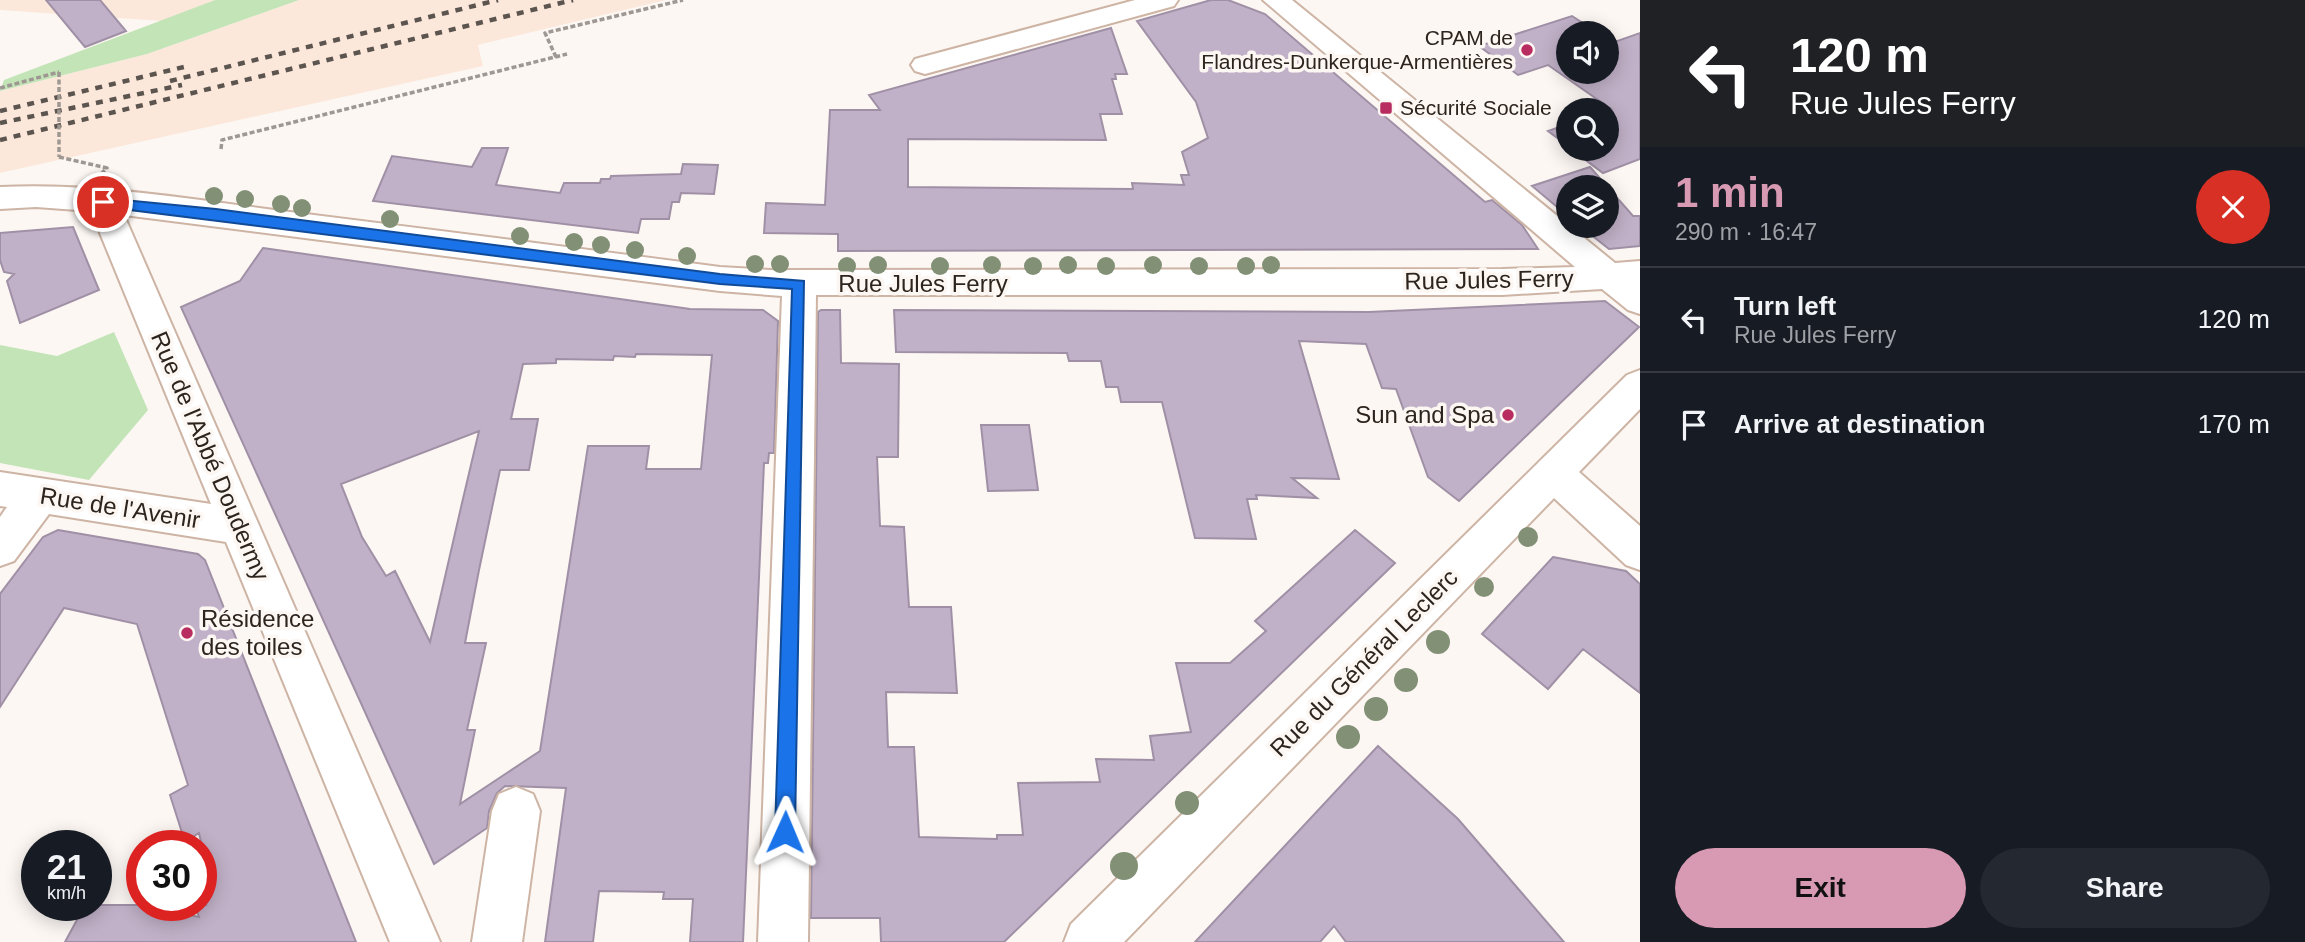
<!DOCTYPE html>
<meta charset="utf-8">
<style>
body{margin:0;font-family:Arial,sans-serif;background:#242831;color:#f1f3f6;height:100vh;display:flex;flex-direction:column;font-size:26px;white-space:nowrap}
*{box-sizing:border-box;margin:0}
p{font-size:23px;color:#9ea1a6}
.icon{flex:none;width:38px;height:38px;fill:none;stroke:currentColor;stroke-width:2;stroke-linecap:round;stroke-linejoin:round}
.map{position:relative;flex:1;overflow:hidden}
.details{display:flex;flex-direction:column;background:#171b24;width:665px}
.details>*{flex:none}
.banner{background:#202124;color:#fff;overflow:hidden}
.fabs{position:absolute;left:1556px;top:21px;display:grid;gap:14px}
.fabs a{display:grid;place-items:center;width:63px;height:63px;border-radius:50%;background:#171b24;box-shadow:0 4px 18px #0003;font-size:35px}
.speed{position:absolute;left:21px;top:830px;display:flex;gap:14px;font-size:35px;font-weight:700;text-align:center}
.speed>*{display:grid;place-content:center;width:91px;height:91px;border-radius:50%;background:#171b24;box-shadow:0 4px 18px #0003;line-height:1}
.speed small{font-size:18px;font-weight:400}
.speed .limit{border:10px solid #d22;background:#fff;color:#111}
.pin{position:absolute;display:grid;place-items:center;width:60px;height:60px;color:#fff;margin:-30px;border:4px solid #fff;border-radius:50%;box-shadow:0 2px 7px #0007}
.me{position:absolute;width:77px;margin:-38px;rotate:1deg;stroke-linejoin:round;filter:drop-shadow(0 0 5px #0008)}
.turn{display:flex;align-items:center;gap:24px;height:147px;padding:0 35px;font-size:32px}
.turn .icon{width:91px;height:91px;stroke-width:2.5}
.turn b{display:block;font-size:49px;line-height:60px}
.round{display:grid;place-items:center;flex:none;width:74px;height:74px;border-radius:37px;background:#242831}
.headline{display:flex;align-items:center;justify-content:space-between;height:119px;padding:0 35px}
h1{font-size:42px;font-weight:800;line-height:52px;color:#d899b2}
.action{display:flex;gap:14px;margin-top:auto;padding:14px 35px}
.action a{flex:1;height:80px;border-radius:42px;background:#d899b2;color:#111;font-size:28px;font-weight:800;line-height:80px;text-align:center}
.action a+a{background:#242831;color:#f1f3f6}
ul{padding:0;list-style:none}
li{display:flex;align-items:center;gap:21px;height:105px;padding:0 35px;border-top:2px solid #363941}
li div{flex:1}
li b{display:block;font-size:26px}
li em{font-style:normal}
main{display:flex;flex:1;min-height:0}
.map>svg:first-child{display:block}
.built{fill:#fce8db}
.green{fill:#c3e4b7}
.building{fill:#c1b1c8;stroke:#a090a6;stroke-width:2;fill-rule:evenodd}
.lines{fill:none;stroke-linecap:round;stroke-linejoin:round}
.minor-casing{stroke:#cdb4a4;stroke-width:4}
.path{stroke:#9e9792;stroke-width:3.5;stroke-dasharray:5 2.5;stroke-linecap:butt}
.minor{fill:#fff;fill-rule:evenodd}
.rail{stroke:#5c544e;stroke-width:4.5;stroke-dasharray:7 7;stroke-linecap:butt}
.path-bridge{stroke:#9e9792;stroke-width:3.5;stroke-dasharray:5 2.5;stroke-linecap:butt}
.tree{fill:#829076}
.route{fill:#1a73e8;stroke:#114b97;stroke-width:2}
.poi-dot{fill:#b92c60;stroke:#fcf7f3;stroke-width:2.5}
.labels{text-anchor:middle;stroke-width:7;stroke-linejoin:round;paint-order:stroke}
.far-poi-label{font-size:21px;fill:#2d241e;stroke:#fcf7f3;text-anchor:end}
.street-label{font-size:24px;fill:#2d241e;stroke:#fcf7f3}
.poi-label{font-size:24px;fill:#2d241e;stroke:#fcf7f3;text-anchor:end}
</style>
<main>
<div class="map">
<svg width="1640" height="942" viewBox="0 0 1640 942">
<rect width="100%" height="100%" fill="#fcf7f3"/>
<!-- built -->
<path class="built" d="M0 0H215L162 21 0 10Z
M299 0H666L478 45 483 66 0 173V91L147 54Z"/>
<!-- green -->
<path class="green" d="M215 0H299L147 54 0 91 4 80Z
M114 332 148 410 89 480 0 463V345L57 356Z"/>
<!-- building -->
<path class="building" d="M46 0H100L126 31 85 47Z
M1211 0H1228L1265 14 1485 202 1492 200 1522 225 1538 249 838 251V234L764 233 766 203 825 205 830 110H880L869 95 1111 28 1127 74H1115L1116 79H1112L1122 114H1100L1106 140 908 139V187L1133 189 1132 183 1184 185 1181 175H1189L1182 152 1208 138 1196 102 1137 21Z
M1572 16 1598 33H1568V72H1606V39L1612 43 1640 33V159L1603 173 1571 149H1606V110L1611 109 1548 65 1518 75 1479 46Z
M1568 124V146L1548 131Z
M482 148H508L496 185 560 193 564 183H600L601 179H610L611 176 681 174 683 164 718 165 714 194 681 193 679 202H672L669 219H641L638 233 373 201 392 156 472 167Z
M1590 167 1633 216H1640V246L1609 249 1580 226H1606V187H1568V216L1532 186Z
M73 227 99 290 20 323 7 281 14 274 4 272 0 260V233Z
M263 248 690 309 763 310 778 321 774 453H769L768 463H764L743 942H690L693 899H663L664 892 599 891 593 942H545L566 788 505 786 497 793 489 811 487 828 434 864 181 307 240 281ZM636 354 712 355 701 469H646L649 446H588L540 751 460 804 475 730H467L486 643H465L479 570 500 470H529L538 419H511L523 364 556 363V359L613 360 614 356 635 357ZM479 431 462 503 430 642 395 571 386 576 362 537 341 484Z
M1605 301 1639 327 1459 501 1428 477 1396 389 1382 388 1366 344 1299 341 1339 479 1292 478 1317 498 1256 495 1257 499H1247L1256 539 1195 538 1162 402H1121L1118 387H1106L1101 361H1069L1067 353 896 352 894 310 1369 312Z
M821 310H840L841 363 899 364 898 457H877L880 526 904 527 909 607H951L957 693 886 692 888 747H914L919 837 997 839V835H1023L1018 783 1100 782 1096 759 1154 760 1150 736 1191 732 1176 663H1230L1266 631 1255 621 1355 530 1395 563 1004 942H881L880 918H811L818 312Z
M981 425H1029L1038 490 988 491Z
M58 530 198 554 205 560 356 942H65L85 905H142L199 917 195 905H206L201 891 211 885 199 833 185 842 170 795 188 785 137 624 64 608 0 707V594L43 537Z
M1553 557 1626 571 1640 584V693L1583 649 1548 689 1482 634Z
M1378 746 1458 819 1564 942H1346L1334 926 1320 942H1195Z"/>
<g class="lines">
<!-- minor casing -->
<g class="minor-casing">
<path id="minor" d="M1135 0H1178L1174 6 925 74 915 71 911 65 915 59Z
M1263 0H1292L1615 263 1640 261V314L1628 310 1602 289 1502 295H816L808 942H758L782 296 720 291 124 215 440 942H390L226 542 49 514 14 561 0 566V517L7 507 0 506V472L211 504 91 211 36 207 0 209V187C95 182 195 200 290 212 433 230 577 248 720 267L771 270 1502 269 1575 267Z
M1640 370V409L1579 472 1640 526V570L1626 565 1554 498 1124 942H1064L1071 924 1627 375Z
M516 787 533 794 540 811 522 942H472L492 811 499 794Z"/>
</g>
<!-- path -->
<path class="path" d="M556 57 545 33 683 0
M0 88 59 72
M221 149 222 140 567 54
M59 157 107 168 102 173"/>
<!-- minor -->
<use href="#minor" class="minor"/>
<!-- rail -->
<path class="rail" d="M170 81 498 0
M0 111 184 67
M0 123 182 85
M0 140 573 0"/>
<!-- path-bridge -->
<path class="path-bridge" d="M59 72V157"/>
</g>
<!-- trees -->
<g class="tree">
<circle cx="214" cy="196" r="9"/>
<circle cx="245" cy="199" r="9"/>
<circle cx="281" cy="204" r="9"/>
<circle cx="302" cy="208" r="9"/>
<circle cx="390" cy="219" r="9"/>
<circle cx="520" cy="236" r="9"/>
<circle cx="574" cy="242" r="9"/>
<circle cx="601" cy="245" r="9"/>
<circle cx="635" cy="250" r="9"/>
<circle cx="687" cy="256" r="9"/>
<circle cx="755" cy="264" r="9"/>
<circle cx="780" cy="264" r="9"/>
<circle cx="878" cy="265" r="9"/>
<circle cx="992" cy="265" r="9"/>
<circle cx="1068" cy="265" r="9"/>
<circle cx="1153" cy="265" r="9"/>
<circle cx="1271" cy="265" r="9"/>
<circle cx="847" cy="266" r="9"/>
<circle cx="940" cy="266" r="9"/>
<circle cx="1033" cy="266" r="9"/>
<circle cx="1106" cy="266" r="9"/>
<circle cx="1199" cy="266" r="9"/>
<circle cx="1246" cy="266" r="9"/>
<circle cx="1528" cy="537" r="10"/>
<circle cx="1484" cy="587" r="10"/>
<circle cx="1438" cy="642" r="12"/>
<circle cx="1406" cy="680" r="12"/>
<circle cx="1376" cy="709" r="12"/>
<circle cx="1348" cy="737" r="12"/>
<circle cx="1187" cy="803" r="12"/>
<circle cx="1124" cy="866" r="14"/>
</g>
<!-- route -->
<path class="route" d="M103 198 216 209 720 274 804 281 795 832 792 839 785 842 778 839 775 832 792 289 720 284 98 206V199Z"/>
<!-- markers -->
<g class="poi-dot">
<circle cx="1527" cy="50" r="7"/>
<rect x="1379" y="101" width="14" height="14" rx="3.5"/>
<circle cx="1508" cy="415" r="7"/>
<circle cx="187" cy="633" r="7"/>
</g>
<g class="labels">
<!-- far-poi labels -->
<g class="far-poi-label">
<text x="1513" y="45">CPAM de<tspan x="1513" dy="24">Flandres-Dunkerque-Armentières</tspan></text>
<text x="1400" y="115" text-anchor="start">Sécurité Sociale</text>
</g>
<!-- street labels -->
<g class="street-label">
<text transform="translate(1489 280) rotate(-1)" y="8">Rue Jules Ferry</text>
<text x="923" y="292">Rue Jules Ferry</text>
<text transform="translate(210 456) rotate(67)" y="8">Rue de l'Abbé Doudermy</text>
<text transform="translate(120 508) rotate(9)" y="8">Rue de l'Avenir</text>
<text transform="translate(1364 663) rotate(-45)" y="8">Rue du Général Leclerc</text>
</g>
<!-- poi labels -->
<g class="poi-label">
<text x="1494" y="423">Sun and Spa</text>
<text x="201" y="627" text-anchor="start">Résidence<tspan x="201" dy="28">des toiles</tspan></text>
</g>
</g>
</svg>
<div class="fabs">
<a><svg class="icon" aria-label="sound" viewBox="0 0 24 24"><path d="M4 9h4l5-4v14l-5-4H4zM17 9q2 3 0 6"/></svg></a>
<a><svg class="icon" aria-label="search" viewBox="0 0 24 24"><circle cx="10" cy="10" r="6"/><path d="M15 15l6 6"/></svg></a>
<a><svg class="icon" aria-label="layers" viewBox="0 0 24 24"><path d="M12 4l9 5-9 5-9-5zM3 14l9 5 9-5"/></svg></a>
</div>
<div class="speed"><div>21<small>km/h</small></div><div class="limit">30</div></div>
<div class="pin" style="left:103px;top:202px;background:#d93025"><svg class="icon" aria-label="arrive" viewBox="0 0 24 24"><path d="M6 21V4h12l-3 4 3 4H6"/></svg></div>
<svg class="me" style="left:785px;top:832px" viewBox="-20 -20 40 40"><path d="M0-17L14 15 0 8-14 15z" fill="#1a73e8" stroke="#fff" stroke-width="4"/></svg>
</div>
<section class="details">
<div class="banner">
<div class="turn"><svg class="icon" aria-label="left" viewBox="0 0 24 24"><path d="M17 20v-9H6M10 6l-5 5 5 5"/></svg><div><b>120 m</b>Rue Jules Ferry</div></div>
</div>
<div class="headline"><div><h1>1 min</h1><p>290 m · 16:47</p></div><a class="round" style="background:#d93025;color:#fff"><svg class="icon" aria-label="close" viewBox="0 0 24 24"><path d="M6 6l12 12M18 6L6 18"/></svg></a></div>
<ul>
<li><svg class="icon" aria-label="left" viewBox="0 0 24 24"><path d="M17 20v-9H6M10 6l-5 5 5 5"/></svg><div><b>Turn left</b><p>Rue Jules Ferry</p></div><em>120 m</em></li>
<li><svg class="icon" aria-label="arrive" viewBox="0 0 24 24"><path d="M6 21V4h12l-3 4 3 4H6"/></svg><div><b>Arrive at destination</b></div><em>170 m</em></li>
</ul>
<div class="action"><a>Exit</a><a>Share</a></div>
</section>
</main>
